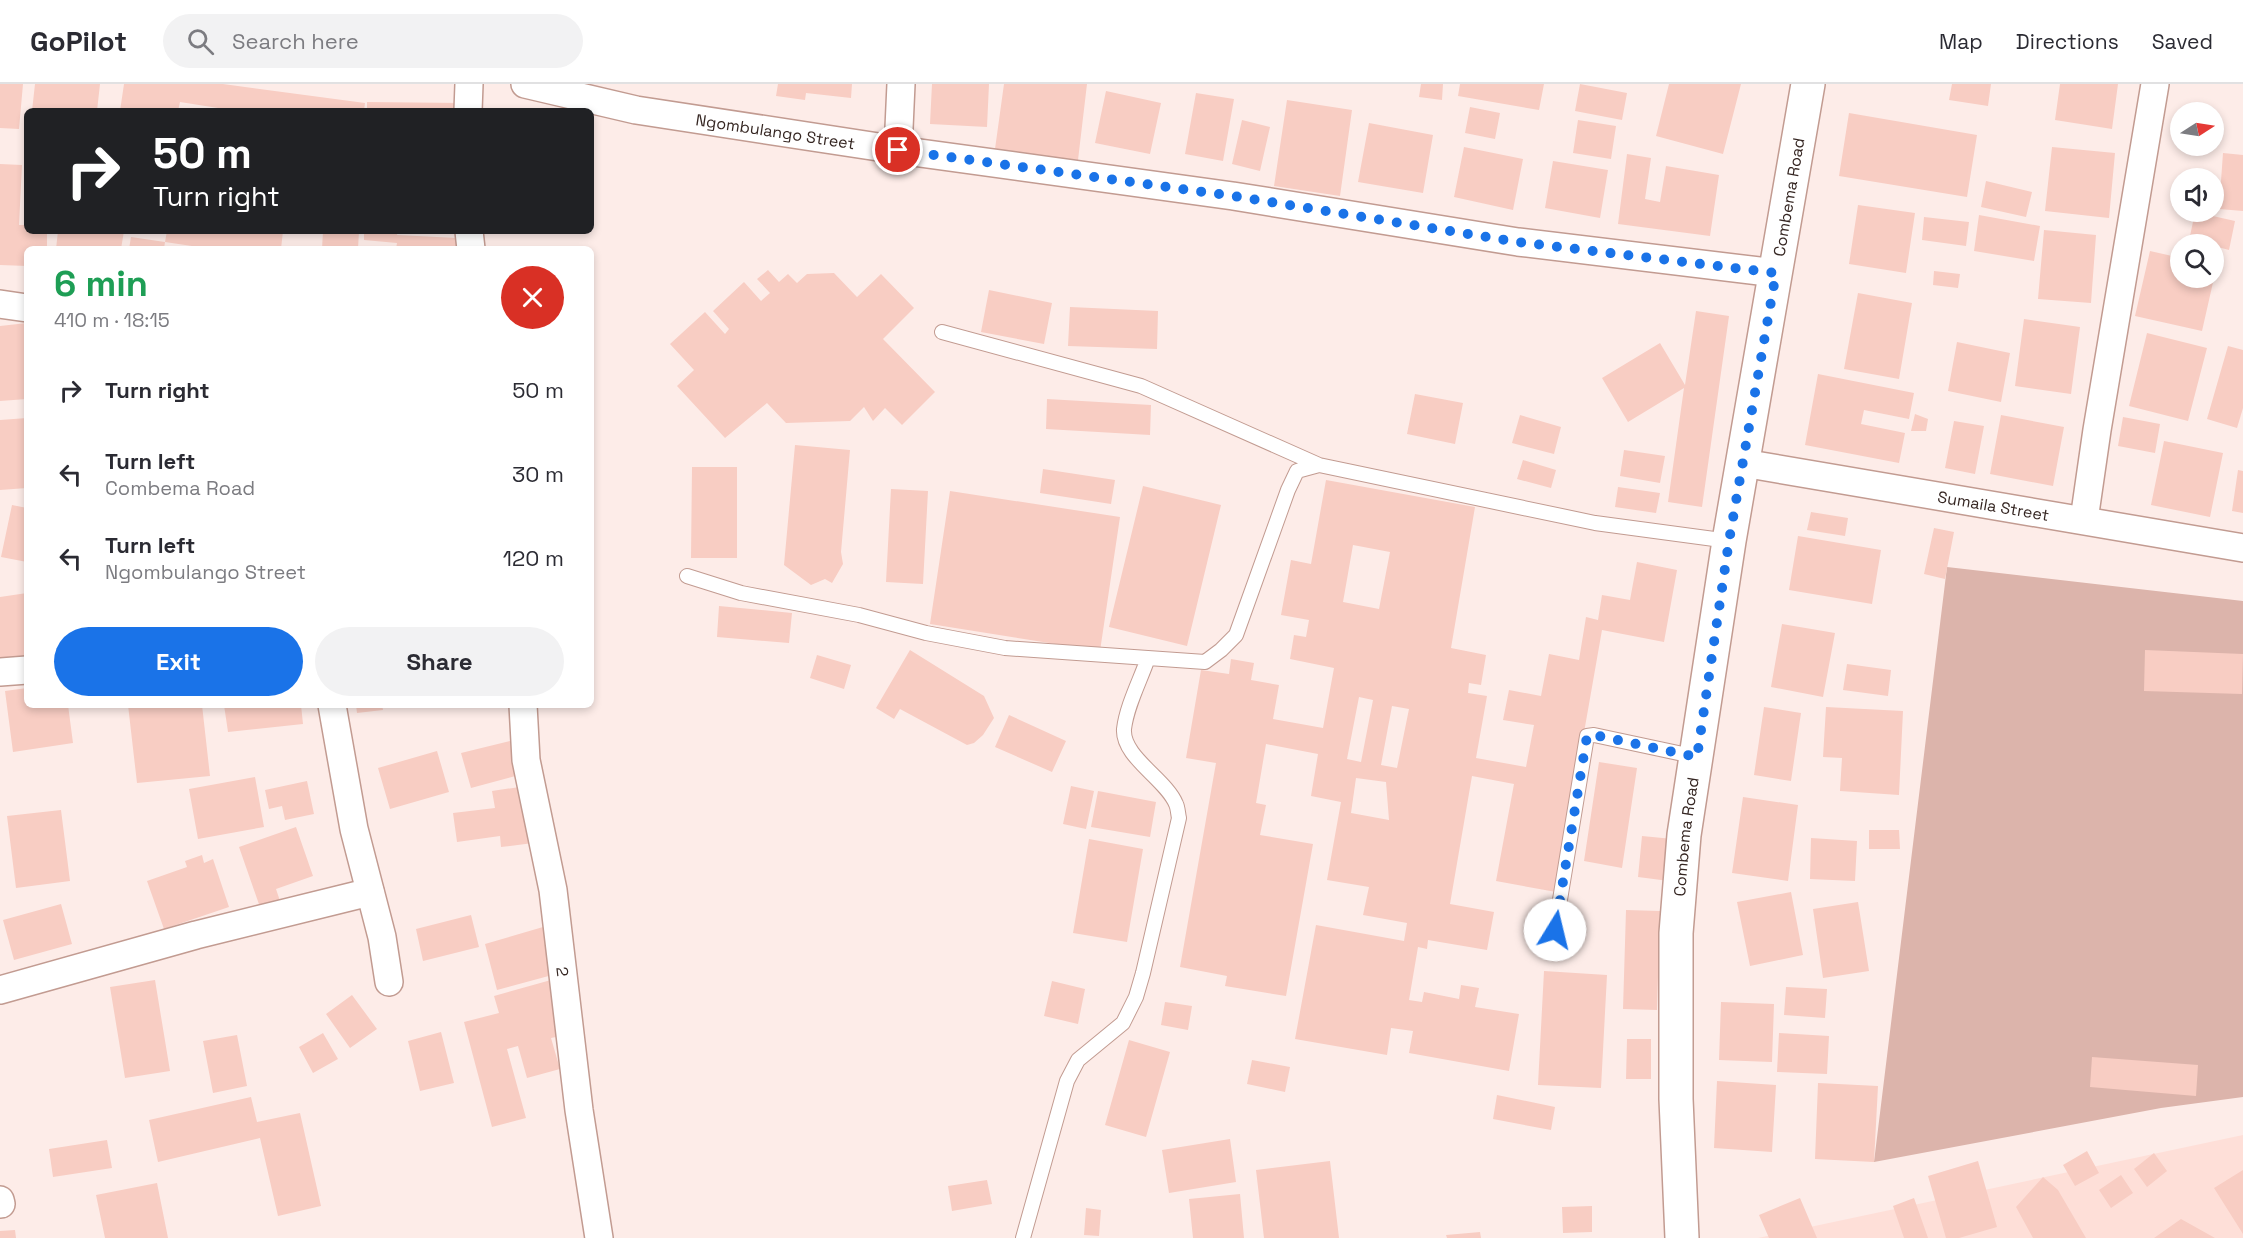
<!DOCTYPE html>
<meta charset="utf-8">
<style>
body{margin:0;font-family:"Space Grotesk",sans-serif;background:#f2f2f3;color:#2b2b33;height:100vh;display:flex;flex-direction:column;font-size:22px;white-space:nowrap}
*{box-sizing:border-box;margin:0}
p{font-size:20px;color:#7c7c81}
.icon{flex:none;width:33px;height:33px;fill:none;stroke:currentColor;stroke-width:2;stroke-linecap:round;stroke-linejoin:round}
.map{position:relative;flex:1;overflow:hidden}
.sheet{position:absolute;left:24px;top:162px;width:570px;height:462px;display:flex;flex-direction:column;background:#fff;border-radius:9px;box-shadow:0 3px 9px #0003}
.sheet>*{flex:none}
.guide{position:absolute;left:24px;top:24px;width:570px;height:126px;border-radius:9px;box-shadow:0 3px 9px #0003;background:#202124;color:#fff;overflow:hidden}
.needle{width:39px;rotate:78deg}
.controls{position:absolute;left:2170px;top:18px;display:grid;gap:12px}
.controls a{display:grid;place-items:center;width:54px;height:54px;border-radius:50%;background:#fff;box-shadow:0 3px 9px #0003;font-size:30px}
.pin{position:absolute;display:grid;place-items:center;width:51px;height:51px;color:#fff;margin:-26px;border:3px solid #fff;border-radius:50%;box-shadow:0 2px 6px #0007}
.me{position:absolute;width:66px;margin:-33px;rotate:9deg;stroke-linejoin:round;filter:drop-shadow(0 0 4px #0008)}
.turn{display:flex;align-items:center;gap:21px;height:126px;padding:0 30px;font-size:27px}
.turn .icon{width:78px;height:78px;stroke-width:2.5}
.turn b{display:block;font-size:42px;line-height:51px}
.round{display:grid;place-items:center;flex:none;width:63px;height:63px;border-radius:32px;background:#f2f2f3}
.head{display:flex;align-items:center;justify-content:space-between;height:102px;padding:0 30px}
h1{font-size:36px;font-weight:700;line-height:45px;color:#1e9e55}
.action{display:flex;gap:12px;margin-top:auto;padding:12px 30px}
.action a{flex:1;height:69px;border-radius:36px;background:#1a73e8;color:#fff;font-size:24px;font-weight:700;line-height:69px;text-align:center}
.action a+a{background:#f2f2f3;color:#2b2b33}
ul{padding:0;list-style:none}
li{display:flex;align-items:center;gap:18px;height:84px;padding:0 30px}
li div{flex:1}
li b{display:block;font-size:22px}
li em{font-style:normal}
header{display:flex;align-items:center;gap:36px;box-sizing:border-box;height:84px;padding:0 30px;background:#fff;border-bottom:2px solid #e1e1e2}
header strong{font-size:28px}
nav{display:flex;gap:33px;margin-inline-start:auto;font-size:21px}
.search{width:420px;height:54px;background:#f2f2f3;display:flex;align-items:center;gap:15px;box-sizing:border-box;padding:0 21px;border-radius:33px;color:#7c7c81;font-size:22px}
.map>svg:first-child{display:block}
.built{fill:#fedfd8}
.green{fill:#dcb4ab}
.building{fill:#f8cdc3;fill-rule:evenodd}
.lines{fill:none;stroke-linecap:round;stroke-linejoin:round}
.service-casing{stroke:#c29b91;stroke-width:16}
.minor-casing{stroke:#c29b91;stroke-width:30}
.tertiary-casing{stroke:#c29b91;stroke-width:36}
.service{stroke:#fff;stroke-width:14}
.minor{stroke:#fff;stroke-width:27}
.tertiary{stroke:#fff;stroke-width:33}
.route{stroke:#1a73e8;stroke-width:10;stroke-dasharray:0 18}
.labels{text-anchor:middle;stroke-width:4.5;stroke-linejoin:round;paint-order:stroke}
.street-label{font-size:16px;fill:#352622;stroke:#fff}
</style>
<header>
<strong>GoPilot</strong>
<div class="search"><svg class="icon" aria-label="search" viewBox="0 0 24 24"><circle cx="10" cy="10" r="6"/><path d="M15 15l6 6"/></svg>Search here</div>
<nav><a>Map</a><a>Directions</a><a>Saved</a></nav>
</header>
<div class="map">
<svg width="2243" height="1154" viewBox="0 0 2243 1154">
<rect width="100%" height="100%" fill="#fdece8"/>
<!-- built -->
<path class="built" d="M2243 1051V1154H1758Z"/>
<!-- green -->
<path class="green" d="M1947 483 2243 517V1013L2161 1024 1874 1078Z"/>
<!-- building -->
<path class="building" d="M0 0H23L19 45 0 44Z
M35 0H100L97 27H32Z
M124 0H223L365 19 364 27H217L218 24 180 18 178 27H120Z
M778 0H852L851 14 806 9 805 16 776 12Z
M932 0H989L987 43 930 40Z
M1004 0H1087L1078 76 995 65Z
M1421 0H1443L1442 16 1419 13Z
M1460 0H1544L1539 26 1458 12Z
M1580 0 1627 9 1622 36 1575 27Z
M1669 0H1741L1723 70 1656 52Z
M1952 0H1991L1988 22 1949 16Z
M2060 0H2118L2112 45 2055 36Z
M1106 7 1161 19 1150 70 1095 59Z
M1196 9 1234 15 1223 77 1185 70Z
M1287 16 1352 26 1340 112 1274 102Z
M367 18 464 19V27H367Z
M1470 23 1500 29 1495 55 1465 49Z
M1849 29 1977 51 1967 113 1839 92Z
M1242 36 1270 43 1260 87 1232 80Z
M1578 36 1616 42 1611 75 1573 69Z
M1369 39 1433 51 1423 109 1358 98Z
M1464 63 1523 75 1513 126 1454 113Z
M2052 63 2115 69 2109 134 2045 127Z
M2223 69 2243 71V127L2219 125Z
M1627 70 1651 74 1645 115 1660 118 1666 82 1719 91 1710 152 1618 140Z
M1553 77 1608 86 1600 134 1545 124Z
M0 80 22 81 19 141H27V147H47V165H27V182L0 181Z
M1986 97 2032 108 2026 133 1981 123Z
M1858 121 1915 129 1906 189 1849 180Z
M2195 128 2235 137 2229 166 2214 162V160L2189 157Z
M1979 131 2040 142 2034 177 1974 167Z
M1924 133 1969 138 1966 162 1922 156Z
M2044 146 2096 151 2091 219 2038 215Z
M58 147H124L121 165H56Z
M167 147H283L281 165H212L165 158Z
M323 147H359L358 165H322Z
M364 147H398L397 151 457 154V165H396L397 159 364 156Z
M131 153 165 158 164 165H129Z
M2150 167 2181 174V194H2214L2202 247 2135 232Z
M768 186 779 198 788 190 797 199 807 190 834 189 857 213 881 190 914 224 883 255 935 308 902 341 885 324 873 337 864 323 850 337 786 339 767 319 725 354 677 302 694 286 670 260 705 228 725 250 729 245 713 227 744 198 761 217 770 209 757 195Z
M1934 187 1960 190 1958 204 1933 201Z
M989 206 1052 219 1044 260 981 248Z
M1858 209 1912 219 1899 295 1844 285Z
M1070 223 1158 227 1157 265 1068 262Z
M1696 227 1729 232 1702 423 1668 418 1684 304 1628 338 1602 294 1660 259 1685 301Z
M2024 235 2080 243 2071 310 2015 302Z
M27 239V315L0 317V242Z
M2147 249 2207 264 2188 337 2129 322Z
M1957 258 2010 269 2001 318 1948 307Z
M2228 262 2243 266V324L2237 344 2207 335Z
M1818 290 1914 309 1909 335 1864 326 1861 340 1905 349 1899 379 1805 361Z
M1415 310 1463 319 1455 360 1407 350Z
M1047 315 1151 321 1150 351 1046 345Z
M1915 330 1928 335 1926 347H1911Z
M1520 331 1561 343 1554 370 1512 359Z
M2001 331 2064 343 2053 402 1990 390Z
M2123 333 2160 340 2155 369 2118 362Z
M27 334V404L0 406V336Z
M1954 337 1984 342 1975 390 1945 384Z
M2164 357 2223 369 2210 433 2151 421Z
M795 361 850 366 841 468 843 480 832 499 825 495 811 501 784 481Z
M1624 366 1665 372 1660 399 1620 392Z
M1523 376 1556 386 1551 404 1517 395Z
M692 383H737V474H691Z
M1043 385 1115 396 1111 420 1040 409Z
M2238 386 2243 387V429L2232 427Z
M1326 396 1475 423 1451 564 1486 571 1481 601 1469 599 1468 609 1487 612 1476 674 1526 683 1534 641 1503 636 1509 606 1541 612 1549 570 1579 576 1586 533 1598 536 1602 511 1630 516 1637 478 1677 486 1664 558 1602 546 1556 808 1496 797 1514 700 1472 692 1450 820 1494 828 1487 866 1428 856 1427 865 1418 863 1409 916 1422 918 1424 908 1459 915 1461 901 1479 904 1475 923 1519 930 1509 987 1409 969 1413 947 1391 944 1387 971 1295 955 1316 841 1404 857 1407 839 1363 831 1369 803 1327 796 1341 718 1311 712 1318 670 1266 660 1256 719 1266 721 1260 751 1313 760 1286 912 1225 902 1227 892 1180 883 1216 679 1186 674 1201 586 1229 590 1231 575 1254 579 1251 596 1279 601 1273 635 1323 644 1334 584 1290 575 1294 551 1306 553 1309 536 1281 531 1291 476 1311 480ZM1353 461 1390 468 1379 525 1343 518ZM1359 613 1373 616 1361 678 1347 675ZM1392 622 1409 625 1397 684 1381 681ZM1356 694 1386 698 1389 736 1351 729Z
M1143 402 1221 421 1187 562 1109 543Z
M1618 403 1660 409 1656 429 1615 423Z
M891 405 928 407 923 500 886 498Z
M950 407 1120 433 1100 567 930 540Z
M12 421 27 424V478L1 473Z
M1811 428 1848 434 1845 452 1807 446Z
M1934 444 1954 448 1945 495 1924 490Z
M1798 452 1881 466 1872 520 1789 506Z
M27 509V575L0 578V513Z
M719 522 792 529 789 559 717 553Z
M1782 540 1835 549 1823 613 1771 603Z
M910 566 984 612 994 634 983 651 974 659 967 661 900 625 894 635 876 624Z
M2145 566 2243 570 2242 610 2144 607Z
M817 571 851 581 844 605 810 594Z
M1847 580 1891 586 1888 612 1843 606Z
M27 604V621H68L73 659 13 668 5 607Z
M128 621H202L210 692 137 699Z
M224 621H301L303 640 228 648Z
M356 621H382L383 626 357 629Z
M1764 623 1801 629 1791 697 1754 691Z
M1826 623 1903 627 1899 711 1840 707 1842 674 1823 673Z
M1009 631 1066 657 1052 688 995 663Z
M514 656 523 690 471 704 461 669Z
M437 667 449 708 390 725 378 684Z
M1599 678 1637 684 1622 784 1584 777Z
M255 693 264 743 198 755 189 705Z
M307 697 314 730 285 736 282 722 269 725 265 706Z
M533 701 541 758 501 763 500 752 457 758 453 729 495 724 492 707Z
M1071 702 1094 707 1086 745 1063 740Z
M1098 707 1156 718 1150 753 1091 743Z
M1743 713 1798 721 1788 797 1732 789Z
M61 726 70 797 16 804 7 732Z
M296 743 313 792 276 805 281 820 261 826 239 763Z
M1869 746H1899L1900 765H1869Z
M1642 752 1673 755 1669 797 1638 793Z
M1811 754 1857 757 1855 797 1810 795Z
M1089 755 1143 765 1127 858 1073 849Z
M202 771 204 779 213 775 229 823 164 845 147 797 187 783 185 777Z
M1791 808 1803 871 1750 882 1737 818Z
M1858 818 1869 887 1823 894 1813 825Z
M61 820 72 860 14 876 3 836Z
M1626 826 1660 827 1657 926 1623 925Z
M471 831 479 863 423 877 416 845Z
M543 843 556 890 497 906 485 860Z
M1544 887 1607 891 1601 1004 1538 1001Z
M155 896 170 987 125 994 110 903Z
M551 896 566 951 551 954 560 985 527 994 518 962 507 965 526 1034 492 1043 464 938 499 929 494 912Z
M1052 897 1085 905 1078 940 1044 932Z
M1786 903 1827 905 1825 934 1784 931Z
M352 911 377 945 350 964 326 930Z
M1165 918 1192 922 1188 946 1161 941Z
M1721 918 1774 920 1772 978 1719 976Z
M441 948 454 999 420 1007 408 957Z
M323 949 338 975 313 989 299 963Z
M1779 949 1829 952 1827 990 1777 988Z
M237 951 247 1002 213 1009 203 957Z
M1627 955H1651V995H1626Z
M1129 956 1170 968 1146 1053 1105 1041Z
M2092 973 2198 981 2196 1012 2090 1003Z
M1252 976 1290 983 1285 1008 1247 1000Z
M1717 997 1776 1001 1772 1068 1714 1064Z
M1818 999 1878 1002 1874 1078 1815 1075Z
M1497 1011 1555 1023 1551 1046 1493 1035Z
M251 1013 257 1038 300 1029 321 1122 278 1132 260 1054 158 1078 149 1036Z
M1230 1055 1236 1098 1169 1109 1162 1066Z
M107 1056 112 1084 53 1093 49 1065Z
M2087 1067 2099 1089 2075 1102 2063 1081Z
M2154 1069 2167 1087 2147 1103 2134 1085Z
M1330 1077 1339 1154H1264L1256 1086Z
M1978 1077 1997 1143 1959 1154H1946L1928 1092Z
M2243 1086V1150L2214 1104Z
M2121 1091 2133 1109 2111 1124 2099 1106Z
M2043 1093 2058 1106 2086 1154H2033L2016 1123Z
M987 1096 992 1120 952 1127 948 1102Z
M157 1099 168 1154H105L96 1111Z
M1240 1110 1244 1154H1193L1189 1115Z
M1800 1114 1817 1154H1769L1759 1131Z
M1914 1114 1928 1154H1904L1893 1122Z
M1592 1122V1148L1563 1149 1562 1123Z
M1086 1124 1101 1126 1099 1152 1084 1151Z
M2181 1135 2215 1154H2154Z
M15 1146 16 1154H0V1147Z
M1480 1148 1481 1154H1447L1446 1151Z"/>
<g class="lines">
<!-- service casing -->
<g class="service-casing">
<path id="service" d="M942 248 1141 302 1319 381 1595 439 1729 457
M687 492 741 509 859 531 926 549 1005 564 1205 578 1221 566 1236 551 1288 406 1297 387 1319 381
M1555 846 1587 652 1594 651 1697 673
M1023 1154 1067 997 1078 976 1123 939 1136 913 1143 889 1179 734C1178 730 1178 724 1176 720 1166 695 1122 673 1124 645 1127 621 1140 597 1148 574"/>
</g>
<!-- minor casing -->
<g class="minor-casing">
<g id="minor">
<path id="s1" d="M525 0 636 26 898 66 1233 112 1518 158 1776 189"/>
<path d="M468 27 469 0"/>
<path d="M898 66 901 0"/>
<path d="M469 147 471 165"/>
<path d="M0 220 27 224"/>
<path id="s2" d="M1743 379 2243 464"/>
<path d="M2084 436 2097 346 2155 0"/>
<path d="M0 588 27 586"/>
<path d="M332 621 354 745 382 853 389 898"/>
<path id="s3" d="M523 621 526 676 553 806 579 1026 599 1154"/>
<path d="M0 906 196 851 370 808"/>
<path d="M0 1116 1 1120"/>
</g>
</g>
<!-- tertiary casing -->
<g class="tertiary-casing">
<g id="tertiary">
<path id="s4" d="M1682 1154 1676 1015V849L1684 751 1729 457 1808 0"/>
</g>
</g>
<!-- service -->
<use href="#service" class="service"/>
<!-- minor -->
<use href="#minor" class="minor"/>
<!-- tertiary -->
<use href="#tertiary" class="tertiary"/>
</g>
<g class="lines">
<!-- route -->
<path class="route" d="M898 66 1233 112 1518 158 1776 189 1729 457 1697 673 1594 651 1587 652 1555 846"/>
</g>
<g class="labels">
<!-- street labels -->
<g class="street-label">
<text dy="6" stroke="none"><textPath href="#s1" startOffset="255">Ngombulango Street</textPath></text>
<text dy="6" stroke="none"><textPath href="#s4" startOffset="1050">Combema Road</textPath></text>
<text dy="6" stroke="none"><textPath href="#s2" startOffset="254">Sumaila Street</textPath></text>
<text dy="6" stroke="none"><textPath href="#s4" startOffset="402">Combema Road</textPath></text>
<text dy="6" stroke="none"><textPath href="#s3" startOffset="270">2</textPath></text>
</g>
</g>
</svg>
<div class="controls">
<a><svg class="needle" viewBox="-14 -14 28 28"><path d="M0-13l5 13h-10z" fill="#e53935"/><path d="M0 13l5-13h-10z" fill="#7c7c81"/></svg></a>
<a><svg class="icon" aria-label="sound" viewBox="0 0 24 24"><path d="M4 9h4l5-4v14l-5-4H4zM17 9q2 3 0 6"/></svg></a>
<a><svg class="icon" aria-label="search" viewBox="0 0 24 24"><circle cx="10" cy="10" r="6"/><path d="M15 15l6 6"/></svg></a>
</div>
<div class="pin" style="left:898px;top:66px;background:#d93025"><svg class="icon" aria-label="arrive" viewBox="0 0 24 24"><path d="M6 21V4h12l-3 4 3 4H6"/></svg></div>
<svg class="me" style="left:1555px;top:846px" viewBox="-20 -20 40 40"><circle r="19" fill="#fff"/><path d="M0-13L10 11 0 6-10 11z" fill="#1a73e8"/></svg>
<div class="guide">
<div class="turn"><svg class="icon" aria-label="right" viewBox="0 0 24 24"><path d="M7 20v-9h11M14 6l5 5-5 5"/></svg><div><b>50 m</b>Turn right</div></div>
</div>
<section class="sheet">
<div class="head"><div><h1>6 min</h1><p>410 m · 18:15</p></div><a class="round" style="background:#d93025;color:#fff"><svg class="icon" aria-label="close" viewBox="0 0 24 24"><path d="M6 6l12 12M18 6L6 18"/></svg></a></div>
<ul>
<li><svg class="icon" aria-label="right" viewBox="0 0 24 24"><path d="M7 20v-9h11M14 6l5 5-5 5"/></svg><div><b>Turn right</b></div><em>50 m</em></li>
<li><svg class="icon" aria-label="left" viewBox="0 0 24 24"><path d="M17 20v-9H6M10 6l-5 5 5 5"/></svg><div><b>Turn left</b><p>Combema Road</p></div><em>30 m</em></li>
<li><svg class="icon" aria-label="left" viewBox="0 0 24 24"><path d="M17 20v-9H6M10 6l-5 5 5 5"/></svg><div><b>Turn left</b><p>Ngombulango Street</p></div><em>120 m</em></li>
</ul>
<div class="action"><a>Exit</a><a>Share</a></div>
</section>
</div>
